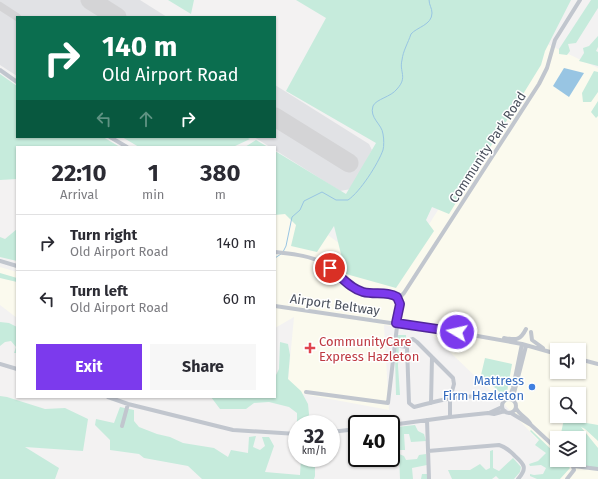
<!DOCTYPE html>
<style>
body{margin:0;font-family:"Fira Sans",sans-serif;background:#f7f7f7;color:#2b2b33;height:100vh;display:flex;flex-direction:column;font-size:15px;white-space:nowrap}
*{box-sizing:border-box;margin:0}
p{font-size:13px;color:#7c7c81}
.icon{flex:none;width:22px;height:22px;fill:none;stroke:currentColor;stroke-width:2;stroke-linecap:round;stroke-linejoin:round}
.map{position:relative;flex:1;overflow:hidden}
.details{position:absolute;left:16px;top:146px;width:260px;height:252px;display:flex;flex-direction:column;background:#fff;border-radius:0px;box-shadow:0 1px 3px #0004}
.details>*{flex:none}
.top-card{position:absolute;left:16px;top:16px;width:260px;height:122px;border-radius:0px;box-shadow:0 1px 3px #0004;background:#0b6e4f;color:#fff;overflow:hidden}
.tools{position:absolute;left:550px;top:343px;display:grid;gap:8px}
.tools a{display:grid;place-items:center;width:36px;height:36px;border-radius:0px;background:#fff;box-shadow:0 1px 3px #0004;font-size:20px}
.speed{position:absolute;left:288px;top:415px;display:flex;gap:8px;font-size:20px;font-weight:700;text-align:center}
.speed>*{display:grid;place-content:center;width:52px;height:52px;border-radius:50%;background:#fff;box-shadow:0 1px 3px #0004;line-height:1}
.speed small{font-size:10px;font-weight:400}
.speed .limit{border:2px solid #111;border-radius:6px;background:#fff;color:#111}
.pin{position:absolute;display:grid;place-items:center;width:34px;height:34px;color:#fff;margin:-17px;border:2px solid #fff;border-radius:50%;box-shadow:0 1px 4px #0007}
.me{position:absolute;width:44px;margin:-22px;rotate:279deg;stroke-linejoin:round;filter:drop-shadow(0 0 3px #0008)}
.turn{display:flex;align-items:center;gap:14px;height:84px;padding:0 20px;font-size:18px}
.turn .icon{width:52px;height:52px;stroke-width:2.5}
.turn b{display:block;font-size:28px;line-height:34px}
.lanes{display:flex;align-items:center;height:38px;padding:0 20px;background:#0003;justify-content:center;gap:20px;direction:ltr}
.lanes .off{opacity:.35}
.eta{display:flex;justify-content:space-evenly;align-items:center;height:68px;text-align:center}
.eta b{font-size:24px;font-weight:700;line-height:28px}
.button{display:flex;gap:8px;margin-top:auto;padding:8px 20px}
.button a{flex:1;height:46px;border-radius:0px;background:#7c3aed;color:#fff;font-size:16px;font-weight:700;line-height:46px;text-align:center}
.button a+a{background:#f7f7f7;color:#2b2b33}
ul{padding:0;list-style:none}
li{display:flex;align-items:center;gap:12px;height:56px;padding:0 20px;border-top:1px solid #e1e1e2}
li div{flex:1}
li b{display:block;font-size:15px}
li em{font-style:normal}
.map>svg:first-child{display:block}
.commercial{fill:#fbfaee;fill-rule:evenodd}
.airport{fill:#e1e2e5}
.green{fill:#c6ebdc}
.water{fill:#98c5e3}
.lines{fill:none;stroke-linecap:round;stroke-linejoin:round}
.stream{stroke:#98c5e3;stroke-width:1}
.taxiway{stroke:#d4d4d6;stroke-width:8}
.runway{stroke:#d4d4d6;stroke-width:19}
.minor{stroke:#c1c6ce;stroke-width:4}
.route-casing{stroke:#51269a;stroke-width:10}
.route{stroke:#7c3aed;stroke-width:7}
.health-dot{fill:#e0444e;stroke:#fff;stroke-width:1.5}
.shop-dot{fill:#3f7fe0;stroke:#fff;stroke-width:1.5}
.labels{text-anchor:middle;stroke-width:3;stroke-linejoin:round;paint-order:stroke}
.street-label{font-size:13px;fill:#4b515d;stroke:#fff}
.health-label{font-size:13px;fill:#be3a42;stroke:#fff;text-anchor:start}
.shop-label{font-size:13px;fill:#366cbe;stroke:#fff;text-anchor:end}
</style>
<div class="map">
<svg width="598" height="479" viewBox="0 0 598 479">
<rect width="100%" height="100%" fill="#f3f2f2"/>
<!-- commercial -->
<path class="commercial" d="M543 42 598 68V479H559L567 471 502 402 429 332 384 325 389 410 287 391 294 317 275 328V197L393 282ZM557 350H579V372H557ZM557 394H579V416H557ZM557 438H579V460H557Z
M0 267 17 272V318L0 305Z"/>
<!-- airport -->
<path class="airport" d="M0 0H140L167 17H17V76L0 65Z
M275 85 369 144 372 150 351 189 340 191 275 150V147H270L254 137H275Z"/>
<!-- green -->
<path class="green" d="M168 0H194L191 14Z
M296 0H571L545 51 541 65 449 214 432 207 426 220 434 231 396 288 346 274 334 226 317 252 291 246 296 225 285 214 275 215V151L346 194 376 143 286 91 326 18Z
M591 0H598V8L576 43 568 44 570 51 567 55 559 54V49Z
M598 36V47L596 51 598 52V66L579 61 584 53 583 48 589 46Z
M594 71 598 72V92L591 102H583L582 93Z
M0 74 17 86V137H103L120 147H17V179L0 180Z
M598 101V116L596 118 591 112Z
M122 137H246L250 139 233 147H139Z
M256 140 268 147H245Z
M17 229V261L0 257V237L5 239Z
M0 273 17 278V282L0 278Z
M0 322 9 323 17 327V353H14L16 347 11 341 5 342 0 346Z
M397 335H406V341L399 342 398 366 400 395H396L395 355Z
M280 342 288 344 290 355 288 379 301 391 308 404 310 424H297V413L289 407 269 402 254 403 246 409H220L211 397H275V377L279 369Z
M485 358 512 364 506 398 481 375Z
M0 396 7 397 45 409 65 408 88 419 83 451 25 447 59 468 55 479H0Z
M120 407 134 410V421L139 427 157 434 170 437 183 443 214 448 228 457 231 450 248 453 249 437 256 436 253 447 260 450 265 446 262 437H269L274 446 265 472 300 475 301 458H315V476L314 479H202L188 466 144 458 139 454 110 450V440L95 425 96 419 114 423Z
M564 419 598 425V441L585 429 581 427 598 448V468L581 466 576 460H579V438H560Z
M415 425 418 431 424 434 426 441 411 442 409 434H404L405 450H400L397 427Z
M531 430 557 455V460H562L570 468 560 479H537L530 476V474L534 475 543 474 546 468 541 465 530 466 529 464 538 461 546 453 535 445 539 440 530 431Z
M493 450V468L499 471 513 458 521 467 520 472 514 479H499L496 476 492 479H452L448 470H470L480 464 486 470 490 468V451Z
M399 454 404 456 406 460 417 459 419 455 426 454 427 465 412 468 413 479H421L422 474H427V479H400Z"/>
<!-- water -->
<path class="water" d="M564 68 584 73 569 97 553 86Z"/>
<g class="lines">
<!-- stream -->
<path class="stream" d="M283 252 286 246 292 217 300 210 304 201 322 192 336 200H348C360 192 378 164 383 150 384 146 384 139 383 134 382 124 369 118 373 106 376 99 391 97 397 89 408 77 399 72 402 60 403 51 408 43 411 34 417 27 432 25 432 13 432 8 429 5 429 0
M275 258 281 254"/>
<!-- taxiway -->
<path class="taxiway" d="M0 6 17 17"/>
<!-- runway -->
<path class="runway" d="M90 0 117 17
M275 117 349 163"/>
<!-- minor -->
<path class="minor" d="M0 70 17 82
M110 137 127 147
M275 252C291 254 308 255 323 263 342 274 348 291 372 293 381 295 396 291 400 301L388 403 306 392
M0 261 17 266
M399 298 404 293 539 84 547 68 555 40 580 0
M275 306 472 335 522 344 557 354
M531 332 532 340 543 348
M504 338C516 340 520 341 526 329
M394 345 407 347
M579 359 598 364
M0 364 17 369
M108 397 128 404 233 430 297 434
M509 398 513 388 522 344
M502 406a7 7 0 1 1 14 0a7 7 0 1 1-14 0Z
M514 400 513 397 526 346
M431 403 432 357
M489 413 502 407
M511 413 531 425C528 418 519 415 516 408
M450 417V399L454 384 453 378 417 342 413 339 410 340 407 347 409 403 414 407C430 403 446 398 462 397 468 396 475 397 481 397
M427 420 429 479
M391 425 450 417 488 413 494 414 505 411
M531 425 557 449
M122 426 128 404
M331 432 357 429
M428 451 499 445C506 447 510 451 515 456 524 464 528 468 518 479
M574 466 598 469
M567 479 574 470 572 463 569 460"/>
</g>
<g class="lines">
<!-- route casing -->
<g class="route-casing">
<path id="route" d="M330 268C341 276 349 288 363 292 374 295 388 291 397 297L400 304 396 323 457 332"/>
</g>
<!-- route -->
<use href="#route" class="route"/>
</g>
<!-- markers -->
<path class="health-dot" d="M308 342h4v4h4v4h-4v4h-4v-4h-4v-4h4z"/>
<circle class="shop-dot" cx="532" cy="387" r="4"/>
<g class="labels">
<!-- street labels -->
<g class="street-label">
<text transform="translate(487 147) rotate(-57)" y="5">Community Park Road</text>
<text transform="translate(335 304) rotate(8)" y="5">Airport Beltway</text>
</g>
<!-- health labels -->
<g class="health-label">
<text x="319" y="346">CommunityCare<tspan x="319" dy="15">Express Hazleton</tspan></text>
</g>
<!-- shop labels -->
<g class="shop-label">
<text x="524" y="385">Mattress<tspan x="524" dy="15">Firm Hazleton</tspan></text>
</g>
</g>
</svg>
<div class="tools">
<a><svg class="icon" aria-label="sound" viewBox="0 0 24 24"><path d="M4 9h4l5-4v14l-5-4H4zM17 9q2 3 0 6"/></svg></a>
<a><svg class="icon" aria-label="search" viewBox="0 0 24 24"><circle cx="10" cy="10" r="6"/><path d="M15 15l6 6"/></svg></a>
<a><svg class="icon" aria-label="layers" viewBox="0 0 24 24"><path d="M12 4l9 5-9 5-9-5zM3 14l9 5 9-5"/></svg></a>
</div>
<div class="speed"><div>32<small>km/h</small></div><div class="limit">40</div></div>
<div class="pin" style="left:330px;top:268px;background:#d93025"><svg class="icon" aria-label="arrive" viewBox="0 0 24 24"><path d="M6 21V4h12l-3 4 3 4H6"/></svg></div>
<svg class="me" style="left:457px;top:332px" viewBox="-20 -20 40 40"><circle r="17" fill="#7c3aed" stroke="#fff" stroke-width="3"/><path d="M0-11L8 9 0 5-8 9z" fill="#fff"/></svg>
<div class="top-card">
<div class="turn"><svg class="icon" aria-label="right" viewBox="0 0 24 24"><path d="M7 20v-9h11M14 6l5 5-5 5"/></svg><div><b>140 m</b>Old Airport Road</div></div>
<div class="lanes"><svg class="icon off" aria-label="left" viewBox="0 0 24 24"><path d="M17 20v-9H6M10 6l-5 5 5 5"/></svg><svg class="icon off" aria-label="ahead" viewBox="0 0 24 24"><path d="M12 20V5M6 11l6-6 6 6"/></svg><svg class="icon" aria-label="right" viewBox="0 0 24 24"><path d="M7 20v-9h11M14 6l5 5-5 5"/></svg></div>
</div>
<section class="details">
<div class="eta">
<div><b>22:10</b><p>Arrival</p></div>
<div><b>1</b><p>min</p></div>
<div><b>380</b><p>m</p></div>
</div>
<ul>
<li><svg class="icon" aria-label="right" viewBox="0 0 24 24"><path d="M7 20v-9h11M14 6l5 5-5 5"/></svg><div><b>Turn right</b><p>Old Airport Road</p></div><em>140 m</em></li>
<li><svg class="icon" aria-label="left" viewBox="0 0 24 24"><path d="M17 20v-9H6M10 6l-5 5 5 5"/></svg><div><b>Turn left</b><p>Old Airport Road</p></div><em>60 m</em></li>
</ul>
<div class="button"><a>Exit</a><a>Share</a></div>
</section>
</div>
